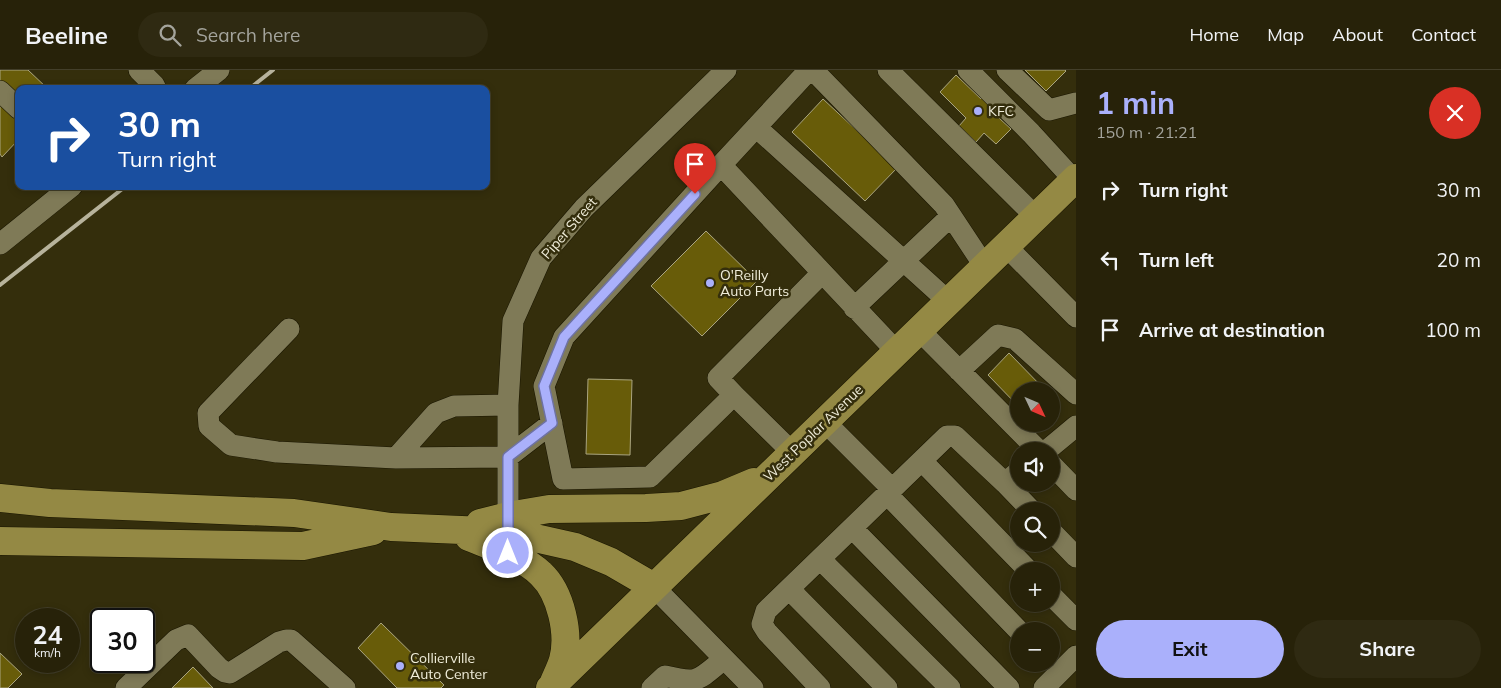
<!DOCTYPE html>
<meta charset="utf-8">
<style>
body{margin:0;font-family:Mulish,sans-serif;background:#2f2a12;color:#f1f3f6;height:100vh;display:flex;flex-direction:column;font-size:19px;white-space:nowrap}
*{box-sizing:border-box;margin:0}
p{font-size:16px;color:#a4a49c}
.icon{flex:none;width:28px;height:28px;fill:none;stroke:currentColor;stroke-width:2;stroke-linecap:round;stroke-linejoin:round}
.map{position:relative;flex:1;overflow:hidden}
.side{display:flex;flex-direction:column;background:#272209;width:425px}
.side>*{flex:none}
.hud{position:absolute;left:15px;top:15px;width:475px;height:105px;border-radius:10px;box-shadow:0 2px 8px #0003,0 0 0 1px #433f2a;background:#1a4fa0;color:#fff;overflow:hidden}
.needle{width:32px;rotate:134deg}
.controls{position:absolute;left:1010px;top:312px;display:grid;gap:10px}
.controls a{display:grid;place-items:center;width:50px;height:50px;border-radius:50%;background:#272209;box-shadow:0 2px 8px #0003,0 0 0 1px #433f2a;font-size:25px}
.speed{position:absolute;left:15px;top:538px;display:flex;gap:10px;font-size:25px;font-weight:700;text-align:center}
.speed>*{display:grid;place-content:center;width:65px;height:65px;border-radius:50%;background:#272209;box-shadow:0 2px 8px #0003,0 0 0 1px #433f2a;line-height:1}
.speed small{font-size:12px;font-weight:400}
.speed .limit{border:2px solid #111;border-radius:8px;background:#fff;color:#111}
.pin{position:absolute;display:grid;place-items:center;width:42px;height:42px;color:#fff;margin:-51px -21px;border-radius:50% 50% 50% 0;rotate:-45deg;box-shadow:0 0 5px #0007}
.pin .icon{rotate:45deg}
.me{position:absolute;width:55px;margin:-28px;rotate:0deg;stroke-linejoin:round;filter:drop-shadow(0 0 4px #0008)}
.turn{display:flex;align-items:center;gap:18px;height:105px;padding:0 20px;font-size:22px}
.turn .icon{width:65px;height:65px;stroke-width:2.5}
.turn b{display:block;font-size:35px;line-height:42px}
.round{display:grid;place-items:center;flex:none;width:52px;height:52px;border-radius:26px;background:#2f2a12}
.head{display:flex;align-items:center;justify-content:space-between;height:85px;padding:0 20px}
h1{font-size:30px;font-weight:700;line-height:38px;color:#aab0fb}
.primary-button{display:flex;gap:10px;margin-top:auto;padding:10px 20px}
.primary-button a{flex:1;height:58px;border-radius:30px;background:#aab0fb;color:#111;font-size:20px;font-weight:700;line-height:58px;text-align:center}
.primary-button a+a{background:#2f2a12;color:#f1f3f6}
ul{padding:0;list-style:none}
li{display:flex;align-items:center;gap:15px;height:70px;padding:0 20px}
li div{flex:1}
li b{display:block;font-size:19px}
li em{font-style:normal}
header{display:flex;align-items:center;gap:30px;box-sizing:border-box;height:70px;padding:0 25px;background:#272209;border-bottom:1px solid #433f2a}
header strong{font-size:24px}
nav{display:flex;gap:28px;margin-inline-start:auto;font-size:18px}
.search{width:350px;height:45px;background:#2f2a12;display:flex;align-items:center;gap:12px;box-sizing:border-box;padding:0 18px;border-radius:28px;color:#a4a49c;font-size:19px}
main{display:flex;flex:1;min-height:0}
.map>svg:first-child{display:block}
.building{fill:#685c09;stroke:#aaa580}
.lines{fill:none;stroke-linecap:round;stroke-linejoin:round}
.minor-casing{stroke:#1a1600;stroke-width:22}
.major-casing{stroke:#1a1600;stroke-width:29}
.minor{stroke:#7f7a57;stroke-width:21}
.major{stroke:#948944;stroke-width:28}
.rail{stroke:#b7b39c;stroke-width:4}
.route-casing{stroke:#6e72a3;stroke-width:12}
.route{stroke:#aab0fb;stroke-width:9}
.poi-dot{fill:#aab0fb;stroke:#342e0c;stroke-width:2}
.labels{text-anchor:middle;stroke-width:5;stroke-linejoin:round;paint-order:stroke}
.poi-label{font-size:14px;fill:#f0edda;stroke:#342e0c;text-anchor:start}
.street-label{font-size:14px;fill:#f0edda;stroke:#342e0c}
</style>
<header>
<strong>Beeline</strong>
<div class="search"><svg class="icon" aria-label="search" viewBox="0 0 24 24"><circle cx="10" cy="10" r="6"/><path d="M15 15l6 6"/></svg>Search here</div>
<nav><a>Home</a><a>Map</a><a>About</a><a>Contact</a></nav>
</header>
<main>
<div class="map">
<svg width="1076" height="618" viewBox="0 0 1076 618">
<rect width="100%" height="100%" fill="#342e0c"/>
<!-- building -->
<path class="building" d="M0 0H28L48 19H19V29L0 11Z
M1025 0H1065L1066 1 1046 21Z
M956 5 981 29 986 24 1004 42 999 48 1011 59 996 74 984 63 976 72 959 56 966 48 940 22Z
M823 29 897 98 865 131 792 62Z
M0 35 19 52V69L2 87 0 84Z
M706 161 757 211 702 266 651 216Z
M1009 283 1046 321H1019V337L988 305Z
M588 309 632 310 630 385 586 384Z
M1051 341 1057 347 1051 352Z
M1035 354H1050L1042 361Z
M381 553 444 615 441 618H397L358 578Z
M0 583 22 604 8 618H0Z
M193 597 213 618H172Z"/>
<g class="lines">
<!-- minor casing -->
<g class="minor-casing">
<path id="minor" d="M139 0 154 15 156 19
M813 0 944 135 985 197
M888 0 1036 147
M968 0 1031 63 1074 110
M1007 0 1049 40 1076 33
M195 19 219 0
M0 21 19 39
M756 57 949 232
M721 95 809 0
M0 174 72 116
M1006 176 1076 247
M854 238 951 146
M289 259 208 343 209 356 231 375 277 382 396 388 508 387 552 353
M919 260 1039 381
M959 301 998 265 1015 269 1076 324
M734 325 718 308 822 203
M825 352 892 419
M1046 381 1076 356
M793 383 734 325 650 407 563 409 544 316 564 267 721 95 897 282
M396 388 436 343 454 336 508 335
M922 391 1029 501
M1051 394 1076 420
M1005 413 1032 441
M887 424 1019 561
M852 458 1009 618
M508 461V335L513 251 541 188 584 138 726 0
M1051 461 1076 487
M820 489 950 618
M654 517 753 618
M789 519 887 618
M1051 525 1076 550
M126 618 176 570 188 565 219 598 225 602 230 603 279 572 286 570H291L345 618
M652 618 665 606C699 614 697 611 724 589
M820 618 767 562 762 554 766 541 947 366H955L1005 413 1019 401
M1044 618 1076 586"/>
</g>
<!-- major casing -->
<g class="major-casing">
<path id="major" d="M0 428 50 433 294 443 391 457 508 462 575 477 611 492 654 517
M480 453 508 446 549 439 646 438 681 436 723 425 754 412
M469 467C491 476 524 487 541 504 561 523 570 564 563 590 561 597 557 605 554 612
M0 471 303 476 373 461
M550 618 1076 108"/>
</g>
<!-- minor -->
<use href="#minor" class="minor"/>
<!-- major -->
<use href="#major" class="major"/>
<!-- rail -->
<path class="rail" d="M249 19 273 0
M0 215 126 116"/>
</g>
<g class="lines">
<!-- route casing -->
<g class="route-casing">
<path id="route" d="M508 483V387L552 353 544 316 564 267 695 124"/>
</g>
<!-- route -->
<use href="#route" class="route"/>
</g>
<!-- markers -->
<g class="poi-dot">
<circle cx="978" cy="41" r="5"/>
<circle cx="710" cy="213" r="5"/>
<circle cx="400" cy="596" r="5"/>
</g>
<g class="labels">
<!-- poi labels -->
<g class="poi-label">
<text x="988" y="46">KFC</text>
<text x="720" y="210">O'Reilly<tspan x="720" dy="16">Auto Parts</tspan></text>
<text x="410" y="593">Collierville<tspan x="410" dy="16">Auto Center</tspan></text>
</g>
<!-- street labels -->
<g class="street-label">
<text transform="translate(569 158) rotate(-49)" y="5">Piper Street</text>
<text transform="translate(813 363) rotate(-44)" y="5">West Poplar Avenue</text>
</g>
</g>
</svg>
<div class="controls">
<a><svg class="needle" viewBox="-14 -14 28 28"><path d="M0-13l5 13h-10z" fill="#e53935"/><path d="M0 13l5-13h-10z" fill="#a4a49c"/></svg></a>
<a><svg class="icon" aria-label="sound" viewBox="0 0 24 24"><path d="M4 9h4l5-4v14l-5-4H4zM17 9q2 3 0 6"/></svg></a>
<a><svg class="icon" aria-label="search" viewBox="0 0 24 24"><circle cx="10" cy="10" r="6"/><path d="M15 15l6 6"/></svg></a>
<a>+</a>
<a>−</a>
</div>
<div class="speed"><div>24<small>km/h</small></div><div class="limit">30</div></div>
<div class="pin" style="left:695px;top:124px;background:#d93025"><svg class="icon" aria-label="arrive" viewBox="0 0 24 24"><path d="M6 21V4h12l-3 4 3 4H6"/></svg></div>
<svg class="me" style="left:508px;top:483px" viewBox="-20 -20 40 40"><circle r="17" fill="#aab0fb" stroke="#fff" stroke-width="3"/><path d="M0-11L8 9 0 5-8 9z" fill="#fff"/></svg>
<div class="hud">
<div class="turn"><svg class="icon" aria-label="right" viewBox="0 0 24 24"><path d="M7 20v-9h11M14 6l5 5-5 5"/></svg><div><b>30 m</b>Turn right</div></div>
</div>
</div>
<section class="side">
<div class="head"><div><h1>1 min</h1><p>150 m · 21:21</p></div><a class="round" style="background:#d93025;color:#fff"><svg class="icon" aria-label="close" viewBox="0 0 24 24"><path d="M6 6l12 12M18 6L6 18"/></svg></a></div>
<ul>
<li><svg class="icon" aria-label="right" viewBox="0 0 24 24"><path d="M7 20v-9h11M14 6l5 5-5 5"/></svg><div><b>Turn right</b></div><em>30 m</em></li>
<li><svg class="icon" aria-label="left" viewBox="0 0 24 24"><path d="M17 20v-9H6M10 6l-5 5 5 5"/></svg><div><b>Turn left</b></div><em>20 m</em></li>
<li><svg class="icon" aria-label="arrive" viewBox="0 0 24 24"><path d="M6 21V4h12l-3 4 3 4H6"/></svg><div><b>Arrive at destination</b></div><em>100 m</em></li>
</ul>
<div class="primary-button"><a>Exit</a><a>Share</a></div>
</section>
</main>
